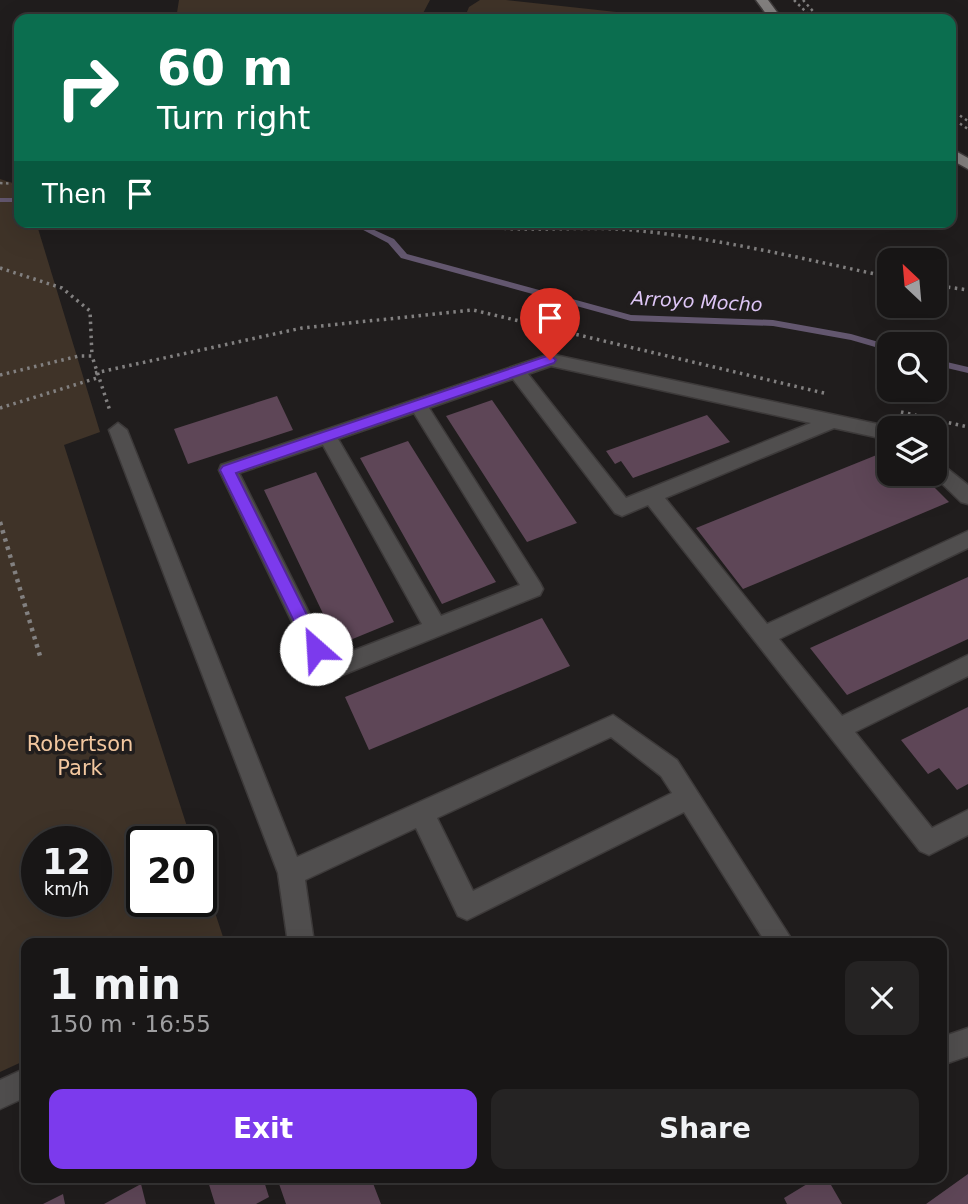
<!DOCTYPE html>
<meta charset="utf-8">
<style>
body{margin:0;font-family:"DejaVu Sans",sans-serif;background:#252323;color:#f1f3f6;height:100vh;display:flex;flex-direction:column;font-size:26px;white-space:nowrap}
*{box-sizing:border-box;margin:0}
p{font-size:23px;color:#9f9fa1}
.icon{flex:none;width:38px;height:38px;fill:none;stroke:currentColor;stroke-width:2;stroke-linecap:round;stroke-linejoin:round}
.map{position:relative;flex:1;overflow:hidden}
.sheet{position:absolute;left:21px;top:938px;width:926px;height:245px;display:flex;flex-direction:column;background:#181616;border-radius:14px;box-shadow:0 7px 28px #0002,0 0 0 2px #363535}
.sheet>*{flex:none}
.guide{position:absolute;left:14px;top:14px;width:942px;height:214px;border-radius:14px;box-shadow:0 7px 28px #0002,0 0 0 2px #363535;background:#0b6e4f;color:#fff;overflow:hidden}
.needle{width:46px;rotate:334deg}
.fabs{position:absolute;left:877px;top:248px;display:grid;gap:14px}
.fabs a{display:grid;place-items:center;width:70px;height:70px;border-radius:14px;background:#181616;box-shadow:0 7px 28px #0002,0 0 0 2px #363535;font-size:35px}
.speed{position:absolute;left:21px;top:826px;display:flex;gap:14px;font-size:35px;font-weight:700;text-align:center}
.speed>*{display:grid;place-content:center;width:91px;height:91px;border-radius:50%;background:#181616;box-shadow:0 7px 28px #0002,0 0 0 2px #363535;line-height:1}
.speed small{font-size:18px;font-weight:400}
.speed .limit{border:4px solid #111;border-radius:10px;background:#fff;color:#111}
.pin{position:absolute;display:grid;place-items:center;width:60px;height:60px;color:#fff;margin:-72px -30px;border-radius:50% 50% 50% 0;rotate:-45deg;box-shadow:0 0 7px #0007}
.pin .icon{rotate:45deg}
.me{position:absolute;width:77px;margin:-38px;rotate:334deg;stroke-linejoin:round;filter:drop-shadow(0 0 5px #0008)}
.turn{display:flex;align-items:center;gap:24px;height:147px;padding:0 28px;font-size:32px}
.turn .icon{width:91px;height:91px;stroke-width:2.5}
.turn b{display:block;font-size:49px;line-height:60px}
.then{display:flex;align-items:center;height:66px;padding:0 28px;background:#0003;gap:14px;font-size:26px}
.round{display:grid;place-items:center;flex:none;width:74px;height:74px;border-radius:14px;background:#252323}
.summary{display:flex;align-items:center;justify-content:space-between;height:119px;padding:0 28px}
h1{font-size:42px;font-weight:700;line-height:52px}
.cta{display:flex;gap:14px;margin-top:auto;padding:14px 28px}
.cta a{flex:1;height:80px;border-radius:14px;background:#7c3aed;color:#fff;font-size:28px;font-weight:700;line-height:80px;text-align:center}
.cta a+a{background:#252323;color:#f1f3f6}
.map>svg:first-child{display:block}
.green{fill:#3f3328;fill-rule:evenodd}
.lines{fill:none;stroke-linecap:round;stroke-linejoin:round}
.stream{fill:#63576f;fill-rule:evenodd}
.building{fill:#5e4657}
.minor-casing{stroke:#3d3a3a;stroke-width:3}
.major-casing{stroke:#3d3a3a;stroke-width:3}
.path-far2{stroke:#828080;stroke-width:2.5;stroke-dasharray:2.5 3.5;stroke-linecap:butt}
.path-far1{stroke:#828080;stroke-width:3.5;stroke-dasharray:2.5 4.5;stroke-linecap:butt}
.path{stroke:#828080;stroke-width:4.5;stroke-dasharray:3.5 5;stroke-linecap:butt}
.minor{fill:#504e4e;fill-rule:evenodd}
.major{fill:#827f7e;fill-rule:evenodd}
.route{fill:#7c3aed;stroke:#51269a;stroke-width:2}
.labels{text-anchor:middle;stroke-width:7;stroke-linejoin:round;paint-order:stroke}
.far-water-label{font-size:19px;font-style:italic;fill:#ddc5f5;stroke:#201d1d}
.park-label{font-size:21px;fill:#f2c79f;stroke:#201d1d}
</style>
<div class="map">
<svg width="968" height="1204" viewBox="0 0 968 1204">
<rect width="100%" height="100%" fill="#201d1d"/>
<!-- green -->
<path class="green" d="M179 0H430L420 19H176Z
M480 0H506L681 19H464L469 7Z
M0 179 19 185V222H36L100 432 64 445 192 842H142V901H201V870L225 943H26V1060L0 1072ZM37 842H96V901H37Z"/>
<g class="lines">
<!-- stream -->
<path class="stream" d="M0 198H19V202H0Z
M348 222H357L394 239 407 254 631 315 773 320 851 334 889 345V351L851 340 773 326 631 321 401 258 388 243Z
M934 359 968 367V373L934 365Z"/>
</g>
<!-- building -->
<path class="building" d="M277 396 293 430 188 464 174 429Z
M492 400 577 523 527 542 446 416Z
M707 415 730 442 633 478 621 461 615 464 606 451Z
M408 441 496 582 442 604 360 458Z
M889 450V474H921L949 502 743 589 696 528Z
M316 472 394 622 338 645 264 490Z
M968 577V639L847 695 810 648Z
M542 618 570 666 369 750 345 697Z
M968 707V784L957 790 939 768 928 774 901 740Z
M968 1174V1204H926Z
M207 1178H263L269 1197 256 1204H215Z
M277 1178H371L381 1204H286Z
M817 1178H827L842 1204H787L784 1198Z
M141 1184 146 1204H104Z
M63 1194 65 1204H43Z"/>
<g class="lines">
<!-- minor casing -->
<g class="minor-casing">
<path id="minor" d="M550 354 896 428 889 429V440L834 428 665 498 767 624 968 531V548L779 639 842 716 968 655V676L855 732 932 828 968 810V835L929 855 920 851 648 505 622 516 615 513 513 379 429 408 540 583 543 589 540 595 335 678 327 681 319 678 219 470 221 465ZM551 366 811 423 626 498 528 374ZM414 413 520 585 441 616 338 439ZM323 445 422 624 332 659 239 473Z
M118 423 127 430 297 857 613 715 677 760 794 943H766L684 812 467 920 458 916 416 828 305 880 314 943H288L278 873 109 430ZM611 737 661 776 672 793 473 891 437 818Z
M934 458 968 485V504L961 502 932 474H934Z
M968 1028V1056L942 1065V1037Z
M26 1068V1097L0 1109V1080Z"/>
</g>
<!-- major casing -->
<g class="major-casing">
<path id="major" d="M756 0H768L782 19H770Z
M950 148 968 158V169L950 159Z"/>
</g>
<!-- path-far2 -->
<path class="path-far2" d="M794 0 813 19
M803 0 820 19
M950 109 968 121
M950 117 968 129
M0 183 19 184"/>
<!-- path-far1 -->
<path class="path-far1" d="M455 222C514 235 572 225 631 230 718 238 804 259 889 277
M0 268 62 288 90 311 92 356
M934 285 968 290
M95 373 302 328 473 310 828 394
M0 375 79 356H92L110 411
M0 408 97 378
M901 412 968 427"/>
<!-- path -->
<path class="path" d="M0 522 40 656"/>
<!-- minor -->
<use href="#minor" class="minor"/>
<!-- major -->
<use href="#major" class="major"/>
</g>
<!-- route -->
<path class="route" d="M550 355 556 360 554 363 236 473 324 649 316 656 310 654 220 470 223 466Z"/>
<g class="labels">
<!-- far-water labels -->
<g class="far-water-label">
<text transform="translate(697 301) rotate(3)" y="7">Arroyo Mocho</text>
</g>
<!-- park labels -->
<g class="park-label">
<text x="80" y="751">Robertson<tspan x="80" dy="24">Park</tspan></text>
</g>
</g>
</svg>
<div class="fabs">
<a><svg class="needle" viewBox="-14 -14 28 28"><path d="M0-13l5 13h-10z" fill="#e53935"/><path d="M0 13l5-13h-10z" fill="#9f9fa1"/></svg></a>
<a><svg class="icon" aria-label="search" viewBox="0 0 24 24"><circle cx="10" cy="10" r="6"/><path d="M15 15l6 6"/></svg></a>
<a><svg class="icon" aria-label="layers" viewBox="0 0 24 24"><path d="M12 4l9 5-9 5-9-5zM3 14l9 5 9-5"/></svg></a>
</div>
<div class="speed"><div>12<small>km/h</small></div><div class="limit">20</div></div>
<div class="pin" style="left:550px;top:360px;background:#d93025"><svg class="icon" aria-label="arrive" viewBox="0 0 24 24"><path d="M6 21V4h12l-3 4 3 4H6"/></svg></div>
<svg class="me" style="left:316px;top:649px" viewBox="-20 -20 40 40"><circle r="19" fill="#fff"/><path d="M0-13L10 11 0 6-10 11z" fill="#7c3aed"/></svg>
<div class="guide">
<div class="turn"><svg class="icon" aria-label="right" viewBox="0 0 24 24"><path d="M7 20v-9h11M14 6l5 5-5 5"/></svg><div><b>60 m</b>Turn right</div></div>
<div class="then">Then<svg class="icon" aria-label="arrive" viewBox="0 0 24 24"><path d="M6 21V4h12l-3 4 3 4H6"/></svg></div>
</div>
<section class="sheet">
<div class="summary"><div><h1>1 min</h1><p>150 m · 16:55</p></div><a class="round"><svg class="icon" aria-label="close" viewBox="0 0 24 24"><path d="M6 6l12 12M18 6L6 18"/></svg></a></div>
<div class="cta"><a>Exit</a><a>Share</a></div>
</section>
</div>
